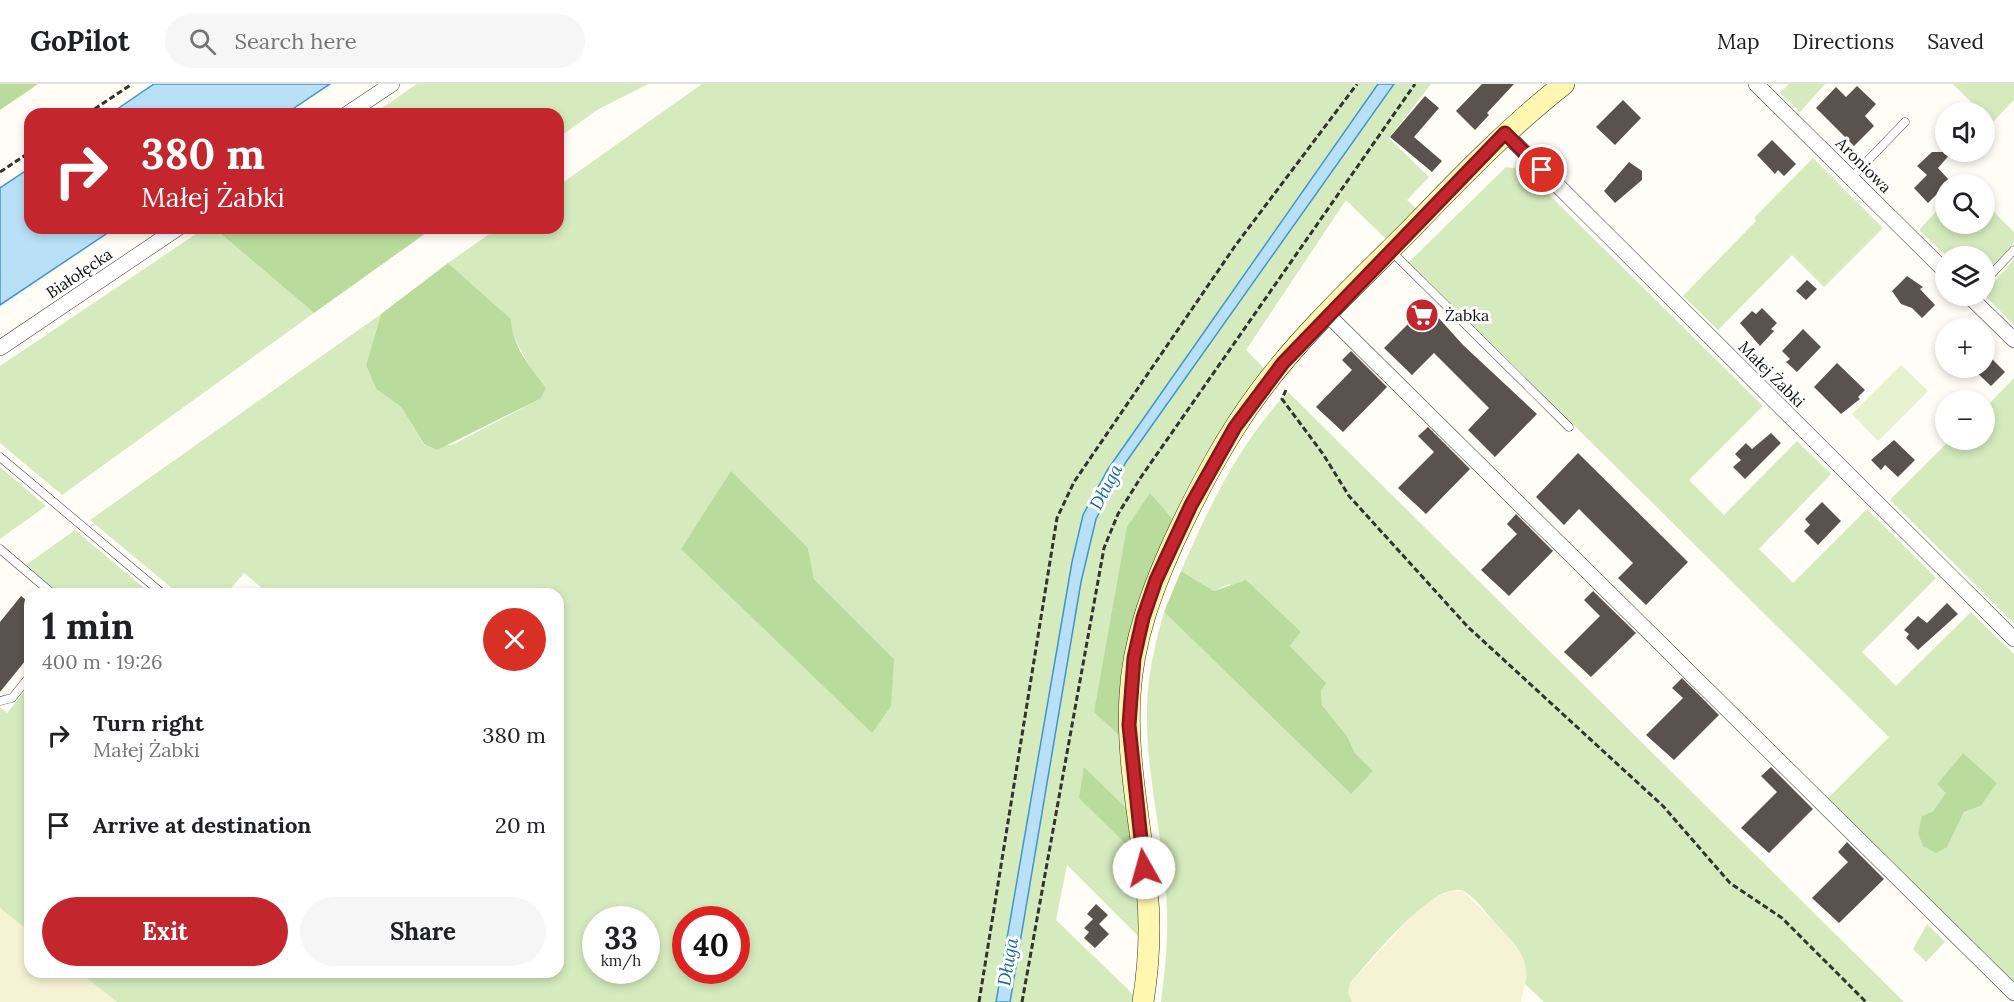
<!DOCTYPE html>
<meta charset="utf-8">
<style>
body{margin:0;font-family:Lora,serif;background:#f6f6f6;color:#202124;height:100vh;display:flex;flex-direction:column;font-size:22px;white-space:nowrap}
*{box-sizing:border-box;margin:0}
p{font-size:20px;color:#757577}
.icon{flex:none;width:33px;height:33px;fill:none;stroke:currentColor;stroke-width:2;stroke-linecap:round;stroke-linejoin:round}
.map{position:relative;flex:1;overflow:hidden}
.drawer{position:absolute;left:24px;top:504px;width:540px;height:390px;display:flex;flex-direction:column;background:#fff;border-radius:18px;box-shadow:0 3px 9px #0003}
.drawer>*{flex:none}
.hud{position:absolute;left:24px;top:24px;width:540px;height:126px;border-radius:18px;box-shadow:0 3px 9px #0003;background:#c4262e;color:#fff;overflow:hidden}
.buttons{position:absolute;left:1935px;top:18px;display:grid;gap:12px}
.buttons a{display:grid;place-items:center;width:60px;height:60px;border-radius:50%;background:#fff;box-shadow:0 3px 9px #0003;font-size:30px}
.speed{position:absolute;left:582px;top:822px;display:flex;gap:12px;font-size:30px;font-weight:700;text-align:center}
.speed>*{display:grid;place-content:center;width:78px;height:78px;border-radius:50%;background:#fff;box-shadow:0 3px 9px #0003;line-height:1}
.speed small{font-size:15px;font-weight:400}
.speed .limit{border:9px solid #d22;background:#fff;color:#111}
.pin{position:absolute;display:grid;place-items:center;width:51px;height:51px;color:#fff;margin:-26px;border:3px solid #fff;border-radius:50%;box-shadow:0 2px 6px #0007}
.me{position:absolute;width:66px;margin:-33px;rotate:353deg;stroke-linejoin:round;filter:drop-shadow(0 0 4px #0008)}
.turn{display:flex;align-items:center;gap:21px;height:126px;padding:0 18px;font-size:27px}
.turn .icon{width:78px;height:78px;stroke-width:2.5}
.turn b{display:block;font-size:42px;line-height:51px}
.round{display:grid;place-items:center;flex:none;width:63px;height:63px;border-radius:32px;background:#f6f6f6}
.overview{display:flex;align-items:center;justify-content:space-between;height:102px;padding:0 18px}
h1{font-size:36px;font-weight:700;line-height:45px}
.primary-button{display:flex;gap:12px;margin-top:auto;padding:12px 18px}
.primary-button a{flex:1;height:69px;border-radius:36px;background:#c4262e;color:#fff;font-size:24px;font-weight:700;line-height:69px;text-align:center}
.primary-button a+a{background:#f6f6f6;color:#202124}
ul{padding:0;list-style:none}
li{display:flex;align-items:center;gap:18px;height:90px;padding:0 18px}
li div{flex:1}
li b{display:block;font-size:22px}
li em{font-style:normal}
header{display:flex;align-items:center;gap:36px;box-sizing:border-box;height:84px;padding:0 30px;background:#fff;border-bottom:2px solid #e0e0e0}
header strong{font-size:28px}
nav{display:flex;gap:33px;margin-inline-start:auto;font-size:21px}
.search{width:420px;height:54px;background:#f6f6f6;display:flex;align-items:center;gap:15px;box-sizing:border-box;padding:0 21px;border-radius:33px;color:#757577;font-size:22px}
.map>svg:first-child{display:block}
.farmland{fill:#f6f3d4}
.green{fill:#d5ebbd;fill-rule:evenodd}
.forest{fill:#b9dc9c}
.pitch{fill:#e6f2cf}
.water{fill:#b9e0f7;stroke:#3f96cf;stroke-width:1.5}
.building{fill:#5a524d}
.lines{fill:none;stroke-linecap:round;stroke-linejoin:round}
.lane-casing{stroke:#444;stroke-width:9}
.street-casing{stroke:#444;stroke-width:16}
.secondary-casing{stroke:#333;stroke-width:22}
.path{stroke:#333;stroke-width:3;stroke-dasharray:6 3;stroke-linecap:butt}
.lane{stroke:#fff;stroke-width:8}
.street{stroke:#fff;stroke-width:15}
.secondary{stroke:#fff6b0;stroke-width:21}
.route-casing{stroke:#7f191e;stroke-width:15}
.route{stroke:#c4262e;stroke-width:10}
.labels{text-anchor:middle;stroke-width:6;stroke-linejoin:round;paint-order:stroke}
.street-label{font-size:16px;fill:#111;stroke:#fff}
.poi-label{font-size:16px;fill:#111;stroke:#fff;text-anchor:start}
.water-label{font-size:18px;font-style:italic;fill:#1768a6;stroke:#fff}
</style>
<header>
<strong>GoPilot</strong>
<div class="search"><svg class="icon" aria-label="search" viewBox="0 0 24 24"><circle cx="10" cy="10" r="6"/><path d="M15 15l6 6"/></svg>Search here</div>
<nav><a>Map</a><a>Directions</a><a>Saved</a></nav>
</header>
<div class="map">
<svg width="2014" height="918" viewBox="0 0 2014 918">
<rect width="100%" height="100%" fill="#fffdf5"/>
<!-- farmland -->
<path class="farmland" d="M1451 806 1463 807 1507 850 1524 875 1528 888 1521 918H1352L1348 908 1350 899 1423 820Z
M0 824 30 848V888H79L117 918H0Z"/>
<!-- green -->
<path class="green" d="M417 0H648L597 26 558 54V30H383L379 26Z
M702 0H1378L1108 385 1072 478 996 918H117L79 888H558V510H269L244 489 226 510H179L90 436 381 230 366 281 376 305 401 323 424 361H452L540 315 530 283 511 248V235L448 179 498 144H558V102ZM808 464 814 495 894 575 682 465ZM596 836H646V886H596ZM686 836H736V886H686Z
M1394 0H1431L1389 54 1429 93 1407 116 1417 125 1388 157 1346 116 1246 266 1268 288 1175 438 1122 654 1143 857 1067 781 1056 836 1137 914 1136 918H1010L1081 498 1096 435 1126 378Z
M1789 0H1825L1800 28 1780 9Z
M1953 0H2014V16L1992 39 1984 28H1981Z
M1813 74 1883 144 1824 203 1792 171 1718 246 1683 212 1756 137 1754 134Z
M1506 83 1523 85 1763 322 1689 396 1724 431 1797 357 1831 390 1759 465 1793 499 1867 425 1936 494 1862 568 1896 602 1971 528 2014 570V898L1828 714 1889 653 1409 178ZM1963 669 1997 699 1981 722 1964 728 1947 762 1922 732 1933 727 1947 709 1937 700Z
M1945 118 1946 140H1984L1985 119 2014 148V159L1985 191 1984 172H1946L1919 146Z
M205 144H214L314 229 62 411 0 359V282Z
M2014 175V241L1987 214 1988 205Z
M2014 294V539L1890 416 1950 356H1984L1985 324Z
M1288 308 1904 918H1544L1525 900C1531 878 1516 860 1500 844 1489 833 1478 816 1465 808 1437 791 1368 880 1350 899L1348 908 1352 918H1161C1165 888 1168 857 1167 827 1165 758 1145 691 1147 622 1148 590 1155 559 1164 528L1350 709 1373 687 1355 669 1347 652 1322 621 1321 607 1325 599 1290 562 1301 548 1229 500 1214 507 1181 487C1209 423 1239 359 1288 308Z
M0 383 46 422 0 455Z
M75 446 149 508 147 510H61L26 481Z
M30 601V848L0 824V623L7 629Z
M1927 840 1945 858 1926 878 1913 865Z"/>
<!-- forest -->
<path class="forest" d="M0 0H38L0 26Z
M214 144H433L314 229Z
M448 179 511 235C511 261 531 284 546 304L540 315 437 366 424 360 401 323 376 305 366 281 381 230Z
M731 387 808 464 814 495 894 575 891 622 872 649 681 465Z
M1150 409 1175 438 1122 654 1094 628 1127 443Z
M1181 487 1214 507 1246 496 1301 548 1290 562 1326 599 1321 607 1322 621 1347 652 1355 669 1373 687 1351 710 1164 528Z
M1963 669 1997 699 1981 722 1964 728 1947 763 1936 769 1923 762 1918 749 1922 732 1933 727 1946 709 1937 700Z
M1084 683 1130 728 1135 769 1079 714Z"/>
<!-- pitch -->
<path class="pitch" d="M1901 281 1928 307 1878 357 1852 330Z"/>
<!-- water -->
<path class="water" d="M154 0H330L285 30H110Z
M1378 0H1394L1126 378 1096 435 1081 498 1010 918H996L1072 478 1083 431 1108 385Z
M30 84V144H115L0 221V104Z"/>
<!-- building -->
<path class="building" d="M1482 0H1514L1487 29 1489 31 1475 46 1456 27Z
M1857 2 1876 20 1865 32 1874 42 1854 62 1816 24 1836 3 1846 13Z
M1425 12 1439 24 1414 53 1442 77 1432 88 1390 53Z
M1623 16 1641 34 1615 61 1596 43Z
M1772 56 1796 80 1784 92 1778 86 1775 90 1757 71Z
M1932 68H1952L1938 84 1950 97 1928 119 1914 104 1927 91 1917 82Z
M1629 78 1642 87V96L1615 119 1604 107Z
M1907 192 1923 203 1920 205 1935 221 1922 234 1912 224 1901 220 1892 207Z
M1807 196 1817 205 1806 216 1796 207Z
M1427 221 1463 261 1537 330 1495 373 1468 346 1489 324 1434 269 1412 291 1384 264Z
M1762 224 1777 239 1771 245 1774 247 1760 262 1740 239 1752 227 1756 230Z
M1803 245 1821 263 1797 288 1786 278 1790 275 1782 267Z
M1351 267 1387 303 1343 348 1316 323 1352 286 1342 276Z
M1984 267 2005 288 1991 302 1972 284H1984Z
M1837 279 1865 306 1858 313 1860 315 1841 330 1814 303Z
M1428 343 1470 385 1426 430 1398 404 1434 368 1418 352Z
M1771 349 1781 359 1745 395 1733 383 1741 376 1735 370 1746 359 1752 365Z
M1894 356 1915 376 1898 393 1885 381 1881 386 1871 376Z
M1578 369 1688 478 1646 521 1618 494 1633 479 1579 425 1564 441 1536 413Z
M1822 418 1841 437 1818 461 1804 447 1810 441 1805 435Z
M1516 430 1553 467 1509 512 1481 486 1517 450 1507 440Z
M1593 507 1636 549 1591 593 1564 568 1600 532 1584 516Z
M21 512 30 519V571L0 608V538Z
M1947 519 1958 530 1918 566 1906 554 1909 550 1904 546 1918 532 1927 539Z
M1682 594 1719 631 1674 676 1646 651 1683 614 1672 604Z
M1771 683 1813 725 1769 769 1741 744 1777 708 1761 692Z
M1847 758 1884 795 1839 839 1812 814 1848 778 1838 768Z
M1096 820 1108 831 1099 840 1109 850 1095 864 1084 854 1089 848 1084 844 1093 835 1087 830Z"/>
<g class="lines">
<!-- lane casing -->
<g class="lane-casing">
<path id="lane" d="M1851 94 1905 38
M1391 167 1569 343
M1984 198 2014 166
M0 373 163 510
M0 465 53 510
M0 617 12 614 30 592"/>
</g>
<!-- street casing -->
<g class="street-casing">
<path id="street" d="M1756 0 1946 188
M347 30 392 0
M1505 49 2014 555
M1969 212 2014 256
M1328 231 2014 909
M0 264 178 144"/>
</g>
<!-- secondary casing -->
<g class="secondary-casing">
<path id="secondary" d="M1143 918C1149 880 1151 843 1147 805 1141 741 1126 676 1130 611 1133 556 1152 506 1174 457 1199 404 1225 354 1260 307 1302 250 1361 195 1411 145 1460 94 1508 44 1564 0"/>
</g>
<!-- path -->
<path class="path" d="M87 30 132 0
M0 88 30 68
M1286 306 1282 315 1323 370 1349 412 1468 543 1663 722 1730 799 1782 834 1866 918
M979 918 1057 434 1074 398 1235 162 1357 0
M1022 918 1104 464 1118 430 1141 393 1415 0"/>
<!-- lane -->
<use href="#lane" class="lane"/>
<!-- street -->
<use href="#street" class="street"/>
<!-- secondary -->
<use href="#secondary" class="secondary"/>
</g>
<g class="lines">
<!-- route casing -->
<g class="route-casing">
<path id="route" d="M1144 784 1129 641 1134 574 1143 534 1156 496 1191 421 1235 343 1283 279 1505 49 1542 86"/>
</g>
<!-- route -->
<use href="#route" class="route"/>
</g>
<!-- icons -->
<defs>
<g id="supermarket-disc" transform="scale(1.725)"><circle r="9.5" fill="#c4262e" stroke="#fff"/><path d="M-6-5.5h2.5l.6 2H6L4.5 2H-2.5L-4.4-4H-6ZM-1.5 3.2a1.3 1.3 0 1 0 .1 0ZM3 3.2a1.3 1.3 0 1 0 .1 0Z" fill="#fff"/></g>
</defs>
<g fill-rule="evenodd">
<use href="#supermarket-disc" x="1422" y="231"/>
</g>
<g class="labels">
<!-- street labels -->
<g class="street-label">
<text transform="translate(1864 81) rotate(45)" y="6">Aroniowa</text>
<text transform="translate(79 189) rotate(-34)" y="6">Białołęcka</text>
<text transform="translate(1772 290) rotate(45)" y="6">Małej Żabki</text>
</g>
<!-- poi labels -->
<g class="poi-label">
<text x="1445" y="237">Żabka</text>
</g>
<!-- water labels -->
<g class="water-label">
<text transform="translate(1106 403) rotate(-62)" y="6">Długa</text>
<text transform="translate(1008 878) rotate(-80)" y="6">Długa</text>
</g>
</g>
</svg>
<div class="buttons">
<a><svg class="icon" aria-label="sound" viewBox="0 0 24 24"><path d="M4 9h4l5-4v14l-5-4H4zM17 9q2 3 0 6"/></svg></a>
<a><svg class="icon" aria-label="search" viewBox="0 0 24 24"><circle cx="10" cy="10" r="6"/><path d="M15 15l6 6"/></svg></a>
<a><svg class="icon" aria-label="layers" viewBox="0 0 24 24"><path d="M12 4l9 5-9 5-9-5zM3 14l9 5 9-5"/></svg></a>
<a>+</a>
<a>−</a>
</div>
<div class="speed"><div>33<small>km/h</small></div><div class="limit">40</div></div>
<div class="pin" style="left:1542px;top:86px;background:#d93025"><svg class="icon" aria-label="arrive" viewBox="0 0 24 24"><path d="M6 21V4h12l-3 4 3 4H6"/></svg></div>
<svg class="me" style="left:1144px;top:784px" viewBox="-20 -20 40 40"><circle r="19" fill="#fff"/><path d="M0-13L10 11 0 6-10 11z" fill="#c4262e"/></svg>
<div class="hud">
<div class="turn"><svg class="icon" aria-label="right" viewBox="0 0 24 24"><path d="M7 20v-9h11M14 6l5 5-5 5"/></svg><div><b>380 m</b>Małej Żabki</div></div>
</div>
<section class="drawer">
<div class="overview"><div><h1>1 min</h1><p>400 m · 19:26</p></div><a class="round" style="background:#d93025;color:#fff"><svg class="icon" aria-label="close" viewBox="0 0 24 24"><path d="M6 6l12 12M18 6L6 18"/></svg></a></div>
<ul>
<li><svg class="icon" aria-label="right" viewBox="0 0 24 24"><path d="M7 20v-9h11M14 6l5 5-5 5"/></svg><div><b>Turn right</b><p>Małej Żabki</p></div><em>380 m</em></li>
<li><svg class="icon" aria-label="arrive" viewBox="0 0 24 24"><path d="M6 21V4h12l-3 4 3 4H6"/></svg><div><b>Arrive at destination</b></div><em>20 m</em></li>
</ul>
<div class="primary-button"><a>Exit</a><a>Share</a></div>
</section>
</div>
